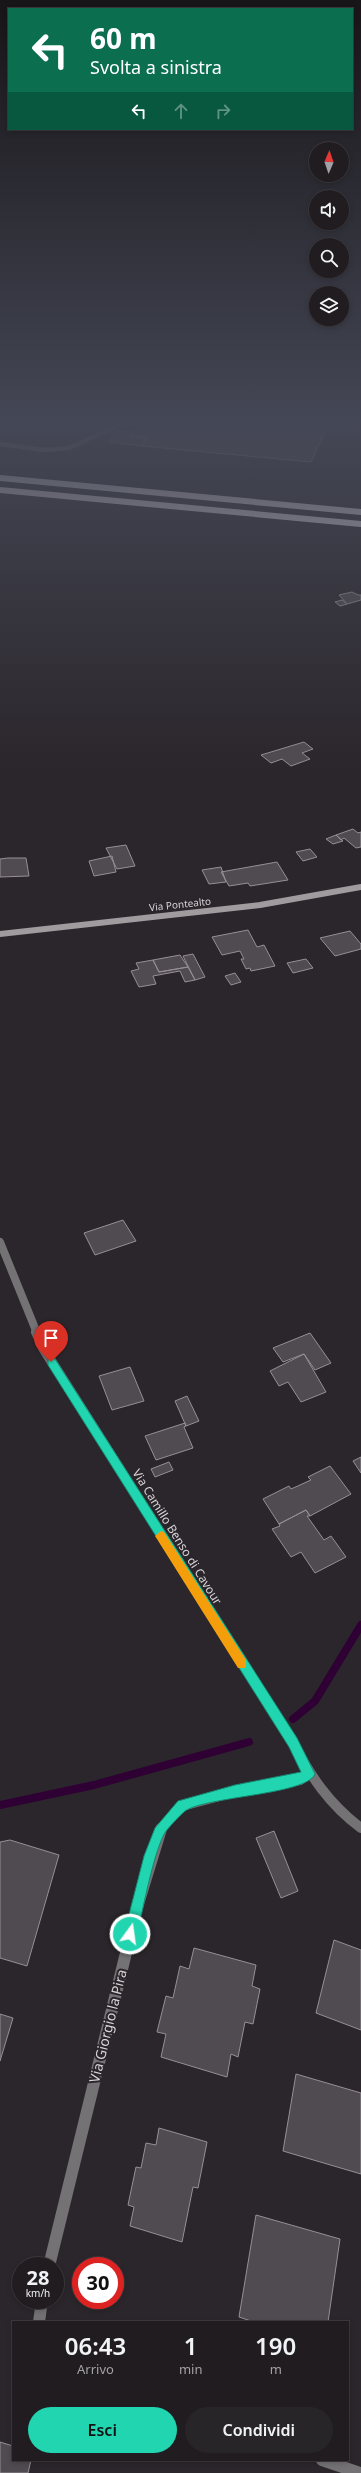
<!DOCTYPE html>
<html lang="it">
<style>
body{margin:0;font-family:"Noto Sans",sans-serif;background:#282529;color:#f1f3f6;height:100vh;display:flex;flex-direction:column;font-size:15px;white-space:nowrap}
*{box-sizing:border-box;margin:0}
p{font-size:13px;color:#a2a1a5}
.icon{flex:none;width:22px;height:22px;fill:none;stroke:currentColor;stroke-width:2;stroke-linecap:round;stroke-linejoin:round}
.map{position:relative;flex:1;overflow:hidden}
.sheet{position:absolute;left:12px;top:2321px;width:337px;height:140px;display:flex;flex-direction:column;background:#201c20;border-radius:0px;box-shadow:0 2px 6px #0003,0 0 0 1px #3d3a3e}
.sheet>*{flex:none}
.banner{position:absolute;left:8px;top:8px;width:345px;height:122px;border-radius:0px;box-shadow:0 2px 6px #0003,0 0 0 1px #3d3a3e;background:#0b6e4f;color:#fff;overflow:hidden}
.needle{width:26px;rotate:2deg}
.buttons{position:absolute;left:309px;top:142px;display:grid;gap:8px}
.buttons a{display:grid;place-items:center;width:40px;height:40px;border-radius:50%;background:#201c20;box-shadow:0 2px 6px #0003,0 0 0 1px #3d3a3e;font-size:20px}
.speed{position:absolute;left:12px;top:2257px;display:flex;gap:8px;font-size:20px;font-weight:700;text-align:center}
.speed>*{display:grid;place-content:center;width:52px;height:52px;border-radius:50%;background:#201c20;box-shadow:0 2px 6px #0003,0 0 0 1px #3d3a3e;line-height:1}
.speed small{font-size:10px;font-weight:400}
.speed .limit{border:6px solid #d22;background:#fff;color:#111}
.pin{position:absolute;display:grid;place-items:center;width:34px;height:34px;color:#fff;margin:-41px -17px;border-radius:50% 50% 50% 0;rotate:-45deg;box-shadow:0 0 4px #0007}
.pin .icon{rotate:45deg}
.me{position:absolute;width:44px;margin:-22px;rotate:14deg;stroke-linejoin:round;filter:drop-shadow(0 0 3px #0008)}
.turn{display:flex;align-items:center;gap:14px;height:84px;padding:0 16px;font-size:18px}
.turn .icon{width:52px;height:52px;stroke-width:2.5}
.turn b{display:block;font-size:28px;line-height:34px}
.lanes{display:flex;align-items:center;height:38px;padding:0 16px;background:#0003;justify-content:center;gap:20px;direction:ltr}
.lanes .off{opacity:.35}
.eta{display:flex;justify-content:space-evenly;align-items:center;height:68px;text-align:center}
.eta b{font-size:24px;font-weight:600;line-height:28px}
.button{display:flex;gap:8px;margin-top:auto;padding:8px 16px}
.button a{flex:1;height:46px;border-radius:24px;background:#20d5b0;color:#111;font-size:16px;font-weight:600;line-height:46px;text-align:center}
.button a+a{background:#282529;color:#f1f3f6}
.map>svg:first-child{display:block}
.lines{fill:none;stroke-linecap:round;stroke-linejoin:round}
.stream{stroke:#2f0034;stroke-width:8}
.building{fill:#4f4b50;stroke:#969096}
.lane{stroke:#747274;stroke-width:4.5}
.street-far2{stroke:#747274;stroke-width:8}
.street-far1{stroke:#747274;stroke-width:10}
.street{stroke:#747274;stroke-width:12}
.secondary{stroke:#9f9b9f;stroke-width:6}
.highway{stroke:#dfd9df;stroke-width:6}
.route{fill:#20d5b0;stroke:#158a72}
.slow{fill:#f59e0b}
.labels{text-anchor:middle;stroke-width:4;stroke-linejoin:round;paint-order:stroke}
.far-street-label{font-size:10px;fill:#d7d4d7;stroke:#2b262b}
.street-label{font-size:12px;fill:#d7d4d7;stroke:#2b262b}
.near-street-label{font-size:14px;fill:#d7d4d7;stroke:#2b262b}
</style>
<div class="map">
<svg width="361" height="2473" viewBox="0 0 361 2473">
<rect width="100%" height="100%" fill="#2b262b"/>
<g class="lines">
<!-- stream -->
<path class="stream" d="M293 1719 315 1701 361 1625
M0 1805 94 1785 249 1742"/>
</g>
<!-- building -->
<path class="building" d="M157 423H329L311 462 142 446 147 438 131 436 140 424 155 426Z
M117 431 134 432 131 436 147 438 142 446 109 442Z
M352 592 358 595H361V600L347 604 339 595Z
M342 600 347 604 340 606 335 602Z
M304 742 313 749 302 753 310 759 291 766 282 759 271 763 261 755Z
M353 829 358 833 361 832V847L356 848 344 838 341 840 336 835Z
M336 835 343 841 333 844 326 839Z
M126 845 135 866 117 869 106 848Z
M310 849 317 857 303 861 296 852Z
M112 856 116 872 94 876 89 861Z
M8 858H26L29 876 0 877V859Z
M277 862 288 880 250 886 248 883 229 886 221 872Z
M221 867 226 882 209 884 202 870Z
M248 930 257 947 264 945 275 966 251 971 250 968 246 969 241 959H244L240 951 222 955 212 937Z
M350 931 361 944V949L335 956 320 938Z
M193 954 205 977 195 980 183 956Z
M180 955 188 967 159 972 153 960Z
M306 959 313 968 293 973 287 963Z
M153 960 159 972 188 967 195 980 185 982 180 971 153 976 156 984 139 987 131 971 139 969 136 963Z
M235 973 241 982 231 985 225 976Z
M123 1220 136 1241 95 1255 84 1233Z
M310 1333 331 1363 315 1370 304 1354 283 1362 273 1348Z
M304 1354 326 1392 301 1402 288 1382 279 1386 270 1371Z
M130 1367 144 1401 112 1410 99 1376Z
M187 1396 199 1421 186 1426 175 1401Z
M185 1423 186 1426 184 1427 193 1448 156 1460 145 1436Z
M361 1457V1473L353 1461Z
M169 1462 173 1470 155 1477 151 1469Z
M330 1466 351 1494 310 1516 306 1510 279 1524 263 1499 289 1486 291 1489 311 1480 308 1477Z
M306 1510 310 1516H307L324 1540 331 1536 346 1557 315 1573 301 1552 291 1557 272 1529 280 1526 279 1524Z
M274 1831 298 1891 281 1898 256 1838Z
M10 1840 59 1855 27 1966 0 1958V1842Z
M334 1940 361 1950V2030L316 2013Z
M194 1948 256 1965 252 1986 260 1989 253 2024 245 2022 238 2057 231 2054 227 2077 161 2057 166 2034 157 2032 166 1996 173 1998 180 1966 189 1969Z
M0 2014 13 2018 0 2061Z
M296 2074 361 2093V2174L283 2151Z
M159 2128 207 2142 198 2188 193 2187 182 2242 130 2226 134 2207 128 2205 136 2167 141 2168 146 2143 156 2145Z
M256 2215 340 2239 328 2322H254L239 2317Z
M0 2442 13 2446V2460H31L28 2473H0Z"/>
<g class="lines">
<!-- lane -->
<path class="lane" d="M0 444 45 450 69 448 123 423"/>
<!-- street-far2 -->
<path class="street-far2" d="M0 1242 37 1333"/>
<!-- street-far1 -->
<path class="street-far1" d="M36 1332 43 1348 293 1742C310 1776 330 1805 361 1828
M160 1830 182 1806 235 1792 300 1780 309 1774"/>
<!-- street -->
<path class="street" d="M49 2266 138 1904 161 1829
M39 2322 42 2300
M322 2460 360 2473"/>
<!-- secondary -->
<path class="secondary" d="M0 934 260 905 361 887"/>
<!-- highway -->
<path class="highway" d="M0 478 361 512
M0 490 361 524"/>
</g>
<!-- sky -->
<linearGradient id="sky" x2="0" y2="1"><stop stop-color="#181518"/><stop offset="0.55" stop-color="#444755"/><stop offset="1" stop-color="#444755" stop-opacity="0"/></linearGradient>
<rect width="361" height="769" fill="url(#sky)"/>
<!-- route -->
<path class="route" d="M51 1358 55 1359 297 1738 315 1774C306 1795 208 1796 185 1811 179 1816 171 1825 166 1831 154 1849 143 1910 137 1934L135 1939 130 1941 126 1939 124 1934 144 1856 155 1828 178 1801 235 1785 301 1772 289 1747 48 1365V1359Z"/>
<!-- slow -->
<path class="slow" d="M161 1531 164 1532 246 1660V1668H238L157 1539 155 1536Z"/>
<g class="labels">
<!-- far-street labels -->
<g class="far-street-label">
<text transform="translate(180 904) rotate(-6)" y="4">Via Pontealto</text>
</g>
<!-- street labels -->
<g class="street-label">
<text transform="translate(177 1537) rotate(58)" y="4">Via Camillo Benso di Cavour</text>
</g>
<!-- near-street labels -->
<g class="near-street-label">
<text transform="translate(108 2026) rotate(-76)" y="5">Via Giorgio la Pira</text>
</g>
</g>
</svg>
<div class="buttons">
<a><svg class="needle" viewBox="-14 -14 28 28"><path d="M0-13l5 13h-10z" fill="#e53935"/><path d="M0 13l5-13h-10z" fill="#a2a1a5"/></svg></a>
<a><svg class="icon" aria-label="sound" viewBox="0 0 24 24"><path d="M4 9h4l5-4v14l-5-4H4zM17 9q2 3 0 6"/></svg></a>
<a><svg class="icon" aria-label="search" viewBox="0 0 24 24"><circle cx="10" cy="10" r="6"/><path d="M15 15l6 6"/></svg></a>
<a><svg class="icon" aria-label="layers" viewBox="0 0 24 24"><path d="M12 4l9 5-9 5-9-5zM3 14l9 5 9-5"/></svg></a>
</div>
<div class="speed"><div>28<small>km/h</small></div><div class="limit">30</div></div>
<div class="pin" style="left:51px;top:1362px;background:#d93025"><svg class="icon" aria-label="arrive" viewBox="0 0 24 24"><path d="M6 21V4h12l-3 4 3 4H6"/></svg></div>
<svg class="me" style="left:130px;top:1934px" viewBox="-20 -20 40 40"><circle r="17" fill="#20d5b0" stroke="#fff" stroke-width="3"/><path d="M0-11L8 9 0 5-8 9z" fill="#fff"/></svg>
<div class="banner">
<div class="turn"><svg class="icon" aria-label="left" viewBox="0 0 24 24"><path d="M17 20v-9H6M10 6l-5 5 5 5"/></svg><div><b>60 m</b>Svolta a sinistra</div></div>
<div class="lanes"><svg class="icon" aria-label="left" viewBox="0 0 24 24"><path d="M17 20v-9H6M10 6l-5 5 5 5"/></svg><svg class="icon off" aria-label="ahead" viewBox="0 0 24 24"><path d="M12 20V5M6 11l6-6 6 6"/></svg><svg class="icon off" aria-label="right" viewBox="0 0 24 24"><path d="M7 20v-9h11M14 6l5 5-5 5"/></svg></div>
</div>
<section class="sheet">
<div class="eta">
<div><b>06:43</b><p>Arrivo</p></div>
<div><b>1</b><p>min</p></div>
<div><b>190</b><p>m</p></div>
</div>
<div class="button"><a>Esci</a><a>Condividi</a></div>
</section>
</div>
